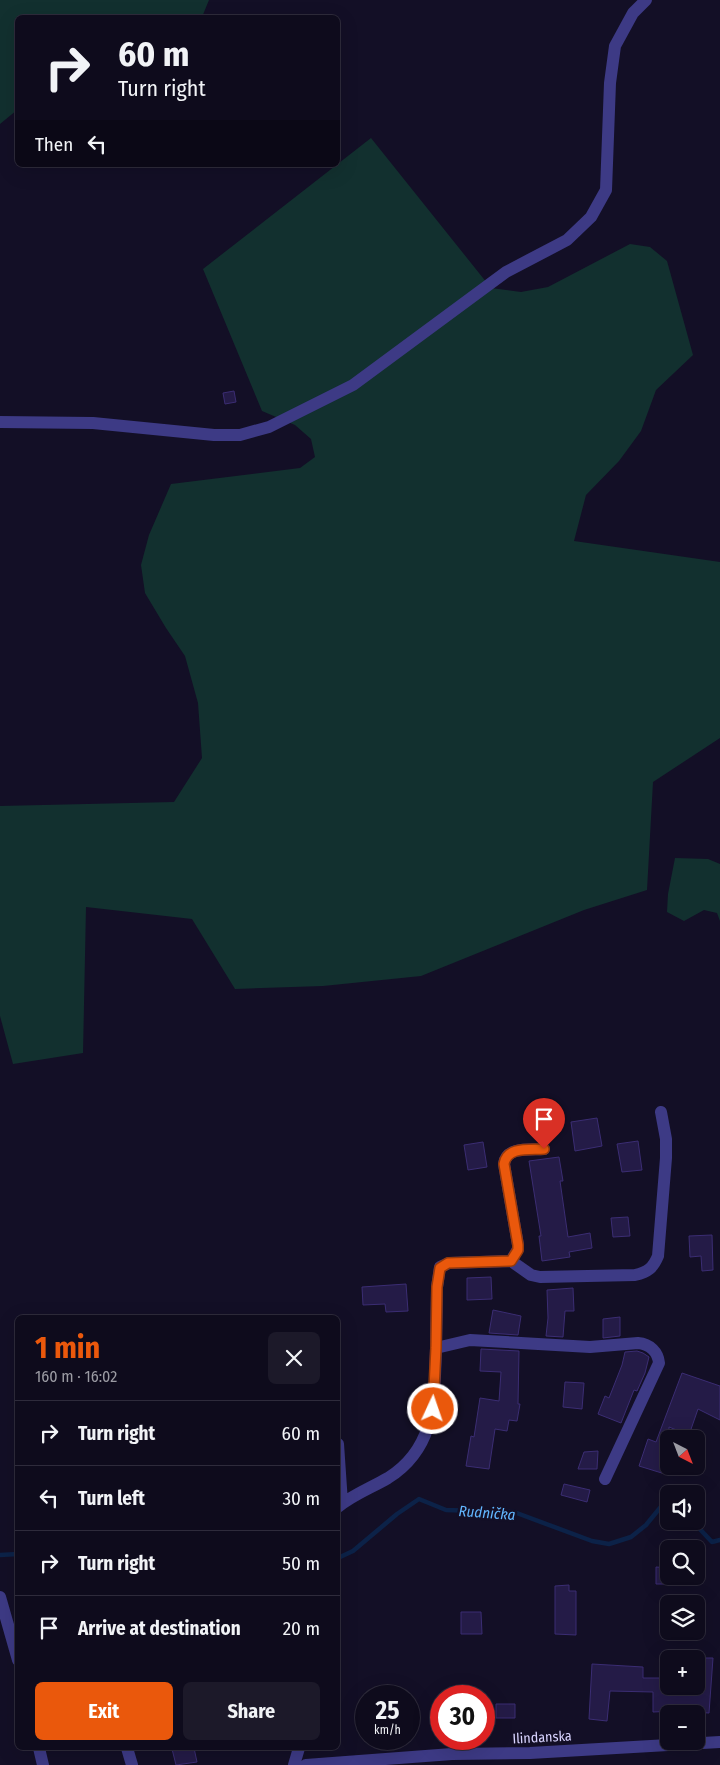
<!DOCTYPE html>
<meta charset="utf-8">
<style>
body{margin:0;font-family:"Fira Sans Condensed",sans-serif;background:#1c1929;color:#f1f3f6;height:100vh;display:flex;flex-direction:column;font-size:19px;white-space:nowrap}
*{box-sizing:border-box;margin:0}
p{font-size:16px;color:#9b9ba3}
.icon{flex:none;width:28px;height:28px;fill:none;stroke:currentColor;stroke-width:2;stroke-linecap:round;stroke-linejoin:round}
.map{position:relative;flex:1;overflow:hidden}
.panel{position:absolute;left:15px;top:1315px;width:325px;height:435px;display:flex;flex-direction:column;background:#0e0b1c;border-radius:8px;box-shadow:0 5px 20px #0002,0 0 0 1px #2e2b3b}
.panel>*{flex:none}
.hud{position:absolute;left:15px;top:15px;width:325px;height:152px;border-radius:8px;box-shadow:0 5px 20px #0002,0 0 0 1px #2e2b3b;background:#0e0b1c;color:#f1f3f6;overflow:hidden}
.needle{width:32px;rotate:138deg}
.tools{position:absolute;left:660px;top:1430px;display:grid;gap:10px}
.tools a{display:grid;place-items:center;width:45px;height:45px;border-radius:8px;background:#0e0b1c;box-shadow:0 5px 20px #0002,0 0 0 1px #2e2b3b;font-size:25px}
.speed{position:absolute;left:355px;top:1685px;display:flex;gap:10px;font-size:25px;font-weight:700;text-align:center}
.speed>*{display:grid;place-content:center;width:65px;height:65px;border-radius:50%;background:#0e0b1c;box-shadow:0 5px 20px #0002,0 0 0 1px #2e2b3b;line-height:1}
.speed small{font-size:12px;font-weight:400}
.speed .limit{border:8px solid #d22;background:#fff;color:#111}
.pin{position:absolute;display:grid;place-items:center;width:42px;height:42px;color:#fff;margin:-51px -21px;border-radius:50% 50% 50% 0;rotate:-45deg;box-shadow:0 0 5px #0007}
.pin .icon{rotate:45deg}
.me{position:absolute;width:55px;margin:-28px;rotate:3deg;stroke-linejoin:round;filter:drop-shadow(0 0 4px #0008)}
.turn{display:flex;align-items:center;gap:18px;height:105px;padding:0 20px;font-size:22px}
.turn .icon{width:65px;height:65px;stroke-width:2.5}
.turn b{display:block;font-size:35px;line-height:42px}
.then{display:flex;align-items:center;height:48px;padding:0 20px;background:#0003;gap:10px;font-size:19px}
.round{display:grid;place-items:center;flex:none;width:52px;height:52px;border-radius:8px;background:#1c1929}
.headline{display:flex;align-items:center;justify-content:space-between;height:85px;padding:0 20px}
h1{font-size:30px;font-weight:700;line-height:38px;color:#ea580c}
.action{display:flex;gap:10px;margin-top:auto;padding:10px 20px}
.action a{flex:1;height:58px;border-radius:8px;background:#ea580c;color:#fff;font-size:20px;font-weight:700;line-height:58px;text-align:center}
.action a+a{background:#1c1929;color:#f1f3f6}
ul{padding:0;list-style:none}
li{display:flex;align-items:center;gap:15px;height:65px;padding:0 20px;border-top:1px solid #2e2b3b}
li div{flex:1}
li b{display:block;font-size:19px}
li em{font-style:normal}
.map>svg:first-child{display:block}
.green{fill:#12302f}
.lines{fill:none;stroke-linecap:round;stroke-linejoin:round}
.stream{stroke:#0c2248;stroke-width:4.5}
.building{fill:#241b47;stroke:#3b2d73}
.minor{stroke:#3d3a85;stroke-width:12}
.route-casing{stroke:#983908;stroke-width:12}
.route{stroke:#ea580c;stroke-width:9}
.labels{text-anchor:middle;stroke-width:5;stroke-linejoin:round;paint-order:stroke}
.street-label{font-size:14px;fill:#d9d4ff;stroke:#130f26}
.water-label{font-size:15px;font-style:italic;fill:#62b6ff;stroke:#130f26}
</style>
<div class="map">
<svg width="720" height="1765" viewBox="0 0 720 1765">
<rect width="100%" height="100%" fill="#130f26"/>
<!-- green -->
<path class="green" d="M0 0H209L202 17 18 18 17 110 0 124Z
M371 138 491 288 521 292 548 287 630 244 650 247 667 261 693 355 656 390 641 431 619 461 586 495 574 541 720 562V738L653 782 647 890 584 910 421 976 323 986 235 989 192 919 86 907 83 1053 13 1064 0 1016V806L174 802 202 758 198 703 185 656 166 628 145 593 141 565 149 535 171 484 300 468 315 457 311 439 295 425 262 411 203 269Z
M675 858 708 859 720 864V921L717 913 704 910 684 921 667 912 668 894Z"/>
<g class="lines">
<!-- stream -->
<path class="stream" d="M696 1521V1525L712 1542 720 1540
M0 1555 18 1554
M338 1558 353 1551 397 1514 419 1499 446 1510 514 1512 592 1541 609 1544 631 1537 646 1525 664 1503 669 1502"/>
</g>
<!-- building -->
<path class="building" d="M234 391 236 402 225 404 223 393Z
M597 1118 602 1146 575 1151 571 1122Z
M638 1141 642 1170 622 1172 617 1144Z
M483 1142 487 1167 468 1170 464 1145Z
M559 1157 563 1181H560L568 1237 590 1233 592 1248 569 1252 570 1257 542 1261 539 1236H541L529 1161Z
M628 1217 630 1236 613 1237 611 1218Z
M712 1235 713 1270 702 1271 701 1256 690 1257 689 1236Z
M491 1277 492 1299 467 1300V1278Z
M406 1284 408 1311 386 1312 385 1304 363 1305 362 1287Z
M573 1288 574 1311H565L563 1337 546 1336 548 1318 547 1290Z
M493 1310 521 1316 518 1335 489 1333Z
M620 1317V1336L603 1338V1319Z
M481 1349 519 1351 518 1404H520L517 1421 509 1420 507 1431 495 1429 489 1469 466 1466 471 1436 474 1437 480 1398 499 1401 501 1372 480 1371Z
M637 1351 643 1353 649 1357 645 1373 637 1391 634 1390 621 1423 598 1414 605 1396 609 1398 622 1365 625 1352Z
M682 1373 720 1386V1420L698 1409 689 1435 669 1427V1462L665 1474 639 1466 648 1439 656 1442Z
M565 1382 584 1383 582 1409 563 1407Z
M598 1451 597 1469H578L584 1452Z
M564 1484 590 1490 587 1502 561 1495Z
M656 1567 669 1568V1584H656Z
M569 1585V1591H576V1635L555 1634V1586Z
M461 1612H481L482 1634H461Z
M696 1658H713L709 1713 675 1711 653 1712V1692L610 1691 607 1721 589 1719 592 1664 643 1667V1678H669V1686H696Z
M496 1704H515V1718H496Z
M179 1748H194L197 1762 176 1765 172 1749Z"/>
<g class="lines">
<!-- minor -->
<path class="minor" d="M0 422 93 423 214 435H240L269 427 353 385 506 272 567 240 591 217 606 190 610 83 615 46 633 13 646 0
M511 1261 531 1275 540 1277 635 1275C648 1272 653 1268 658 1256L666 1158V1139L661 1112
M436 1348 437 1287 440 1267 449 1263 511 1261 518 1249V1245L504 1164C506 1146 530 1150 544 1149
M338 1444 342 1503
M338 1507C352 1495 371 1488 388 1478 437 1447 434 1399 436 1348L470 1340 590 1347 638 1343C650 1344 658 1352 659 1363L605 1479
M0 1597 18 1660
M39 1748 43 1765
M127 1748 132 1765
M294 1765 299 1748
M306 1765 452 1754 530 1753 720 1742"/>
</g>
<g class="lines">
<!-- route casing -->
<g class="route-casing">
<path id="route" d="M433 1409 436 1348 437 1287 440 1268 448 1263 511 1261 518 1250V1245L504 1164C507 1146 530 1150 544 1149"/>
</g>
<!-- route -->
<use href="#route" class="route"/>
</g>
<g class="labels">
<!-- street labels -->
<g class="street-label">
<text transform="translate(542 1737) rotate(-3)" y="5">Ilindanska</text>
</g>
<!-- water labels -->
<g class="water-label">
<text transform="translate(487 1513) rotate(4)" y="5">Rudnička</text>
</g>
</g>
</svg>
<div class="tools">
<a><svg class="needle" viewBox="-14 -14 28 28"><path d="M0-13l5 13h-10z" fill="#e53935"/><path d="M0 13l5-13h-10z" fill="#9b9ba3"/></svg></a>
<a><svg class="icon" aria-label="sound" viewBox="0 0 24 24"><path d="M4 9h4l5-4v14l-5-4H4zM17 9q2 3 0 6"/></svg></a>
<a><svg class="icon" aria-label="search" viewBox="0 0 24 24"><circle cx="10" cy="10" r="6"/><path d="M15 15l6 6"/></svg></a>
<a><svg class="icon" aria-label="layers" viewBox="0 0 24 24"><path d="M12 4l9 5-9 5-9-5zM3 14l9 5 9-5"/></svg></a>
<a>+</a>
<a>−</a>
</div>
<div class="speed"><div>25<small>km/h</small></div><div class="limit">30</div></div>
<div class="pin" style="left:544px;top:1149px;background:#d93025"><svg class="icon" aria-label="arrive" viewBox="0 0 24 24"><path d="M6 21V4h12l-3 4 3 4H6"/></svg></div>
<svg class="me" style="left:433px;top:1409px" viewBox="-20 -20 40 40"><circle r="17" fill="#ea580c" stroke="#fff" stroke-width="3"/><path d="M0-11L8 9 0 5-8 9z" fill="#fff"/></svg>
<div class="hud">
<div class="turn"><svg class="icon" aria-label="right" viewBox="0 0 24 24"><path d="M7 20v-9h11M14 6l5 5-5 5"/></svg><div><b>60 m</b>Turn right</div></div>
<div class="then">Then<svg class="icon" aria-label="left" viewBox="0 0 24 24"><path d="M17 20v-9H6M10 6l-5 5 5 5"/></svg></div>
</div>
<section class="panel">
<div class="headline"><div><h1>1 min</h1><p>160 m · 16:02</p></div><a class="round"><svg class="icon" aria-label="close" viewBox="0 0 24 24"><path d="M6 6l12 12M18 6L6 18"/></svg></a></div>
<ul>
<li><svg class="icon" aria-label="right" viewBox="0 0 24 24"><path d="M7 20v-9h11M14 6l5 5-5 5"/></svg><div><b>Turn right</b></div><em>60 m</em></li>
<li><svg class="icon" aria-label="left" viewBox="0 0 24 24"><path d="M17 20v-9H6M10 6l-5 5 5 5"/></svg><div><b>Turn left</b></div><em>30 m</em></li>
<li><svg class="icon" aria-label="right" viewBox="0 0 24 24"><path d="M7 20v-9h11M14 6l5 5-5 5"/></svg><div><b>Turn right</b></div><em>50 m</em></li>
<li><svg class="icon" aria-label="arrive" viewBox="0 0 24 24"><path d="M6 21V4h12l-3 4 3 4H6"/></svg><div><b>Arrive at destination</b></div><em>20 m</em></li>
</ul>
<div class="action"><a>Exit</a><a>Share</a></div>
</section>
</div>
